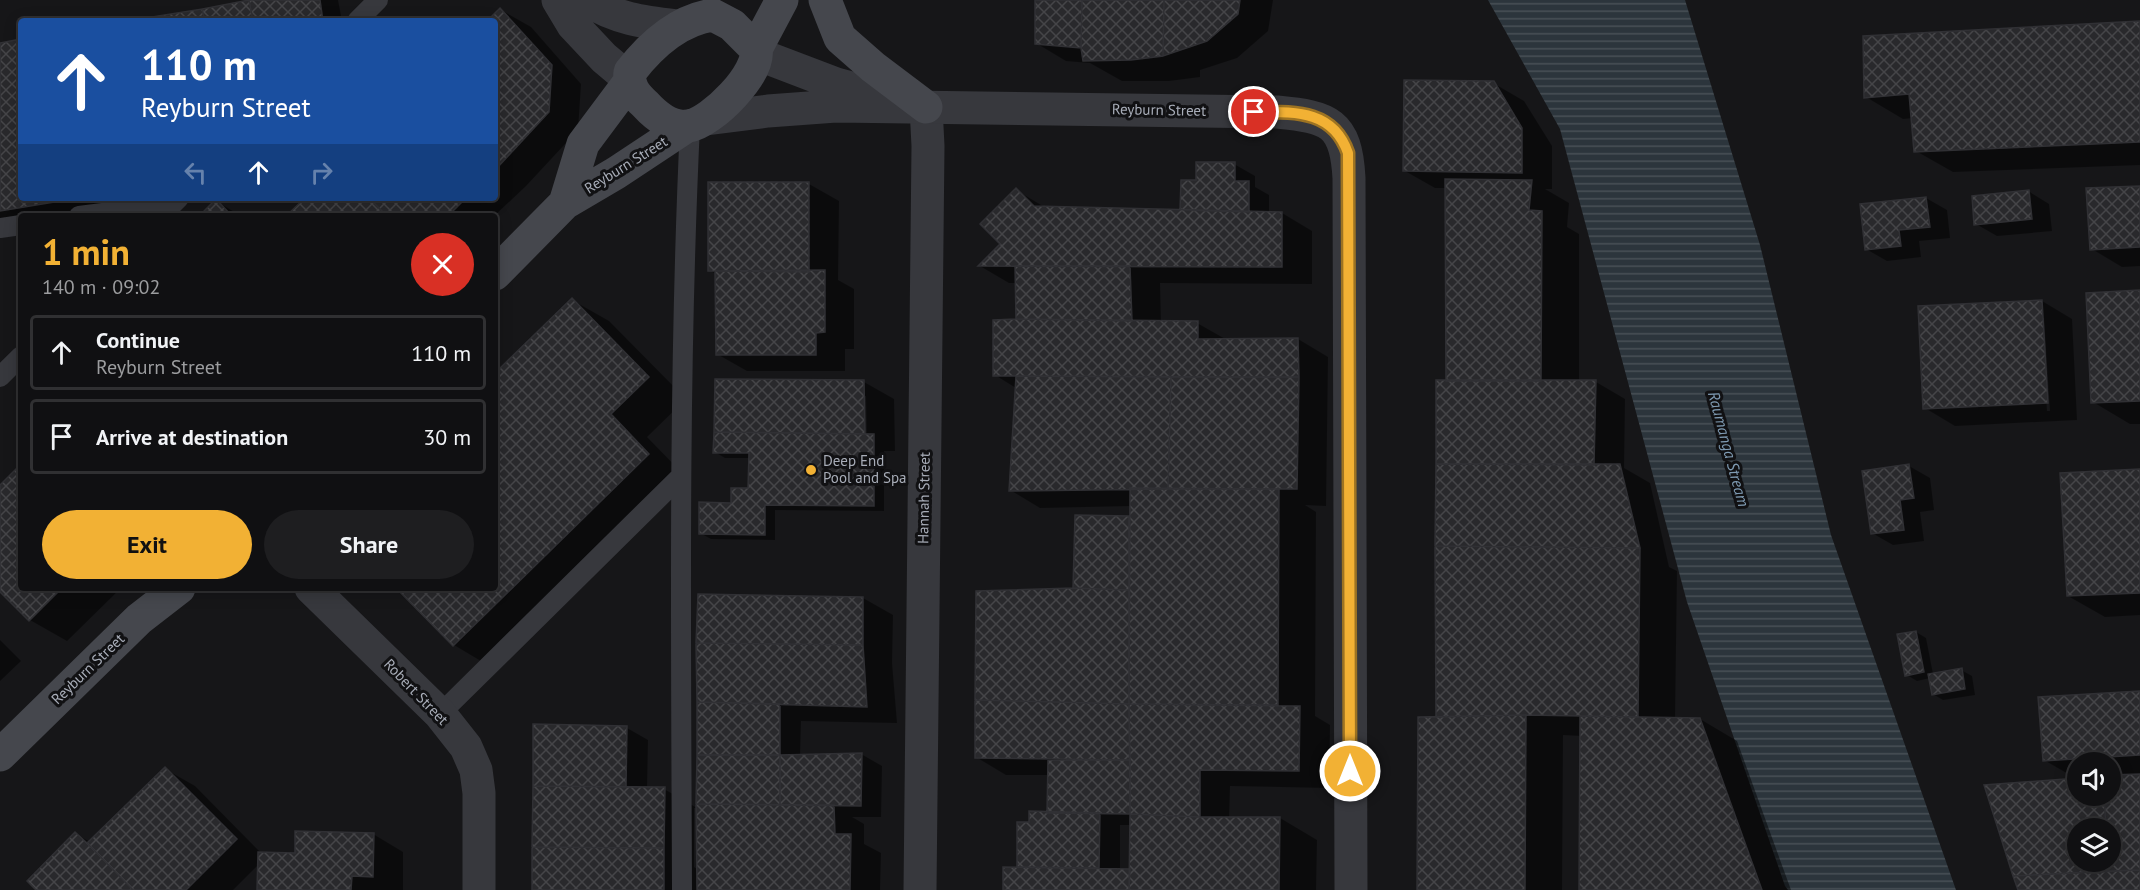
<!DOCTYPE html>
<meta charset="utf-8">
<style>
body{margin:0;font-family:"PT Sans",sans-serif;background:#1e1e20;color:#f1f3f6;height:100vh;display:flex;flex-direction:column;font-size:22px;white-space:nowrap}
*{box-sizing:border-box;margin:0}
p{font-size:20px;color:#9c9d9f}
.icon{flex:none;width:33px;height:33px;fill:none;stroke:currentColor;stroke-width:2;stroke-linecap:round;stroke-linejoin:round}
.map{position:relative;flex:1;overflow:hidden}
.panel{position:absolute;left:18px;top:213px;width:480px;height:378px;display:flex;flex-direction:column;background:#101012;border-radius:6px;box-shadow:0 3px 15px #0003,0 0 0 2px #303032}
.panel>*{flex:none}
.hud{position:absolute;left:18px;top:18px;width:480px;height:183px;border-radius:6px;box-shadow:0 3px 15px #0003,0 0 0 2px #303032;background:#1a4fa0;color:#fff;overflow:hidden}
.controls{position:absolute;left:2067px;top:752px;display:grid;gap:12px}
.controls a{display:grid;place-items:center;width:54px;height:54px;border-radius:50%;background:#101012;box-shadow:0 3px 15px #0003,0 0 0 2px #303032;font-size:30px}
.pin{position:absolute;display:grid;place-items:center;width:51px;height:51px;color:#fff;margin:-26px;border:3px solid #fff;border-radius:50%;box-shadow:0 2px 6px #0007}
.me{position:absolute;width:66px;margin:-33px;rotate:0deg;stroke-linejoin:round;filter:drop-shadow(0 0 4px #0008)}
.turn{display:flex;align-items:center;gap:21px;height:126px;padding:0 24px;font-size:27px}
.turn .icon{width:78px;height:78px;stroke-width:2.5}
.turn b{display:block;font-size:42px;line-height:51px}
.lanes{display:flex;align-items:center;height:57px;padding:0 24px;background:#0003;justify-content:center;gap:30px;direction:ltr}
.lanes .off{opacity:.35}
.round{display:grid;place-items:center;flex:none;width:63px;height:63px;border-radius:32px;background:#1e1e20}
.summary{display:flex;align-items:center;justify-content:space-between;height:102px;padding:0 24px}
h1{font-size:36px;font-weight:600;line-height:45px;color:#f2b134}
.primary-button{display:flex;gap:12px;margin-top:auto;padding:12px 24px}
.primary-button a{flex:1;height:69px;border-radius:36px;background:#f2b134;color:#111;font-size:24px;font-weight:600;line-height:69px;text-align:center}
.primary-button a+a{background:#1e1e20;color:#f1f3f6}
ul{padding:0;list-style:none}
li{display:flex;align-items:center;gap:18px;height:75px;margin:0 12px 9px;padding:0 12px;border:3px solid #303032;border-radius:6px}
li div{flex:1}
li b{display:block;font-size:22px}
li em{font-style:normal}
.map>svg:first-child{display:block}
.water{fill:url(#water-rules)}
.shadow{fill:#0007;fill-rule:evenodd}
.building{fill:url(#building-cross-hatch);stroke:#303034;stroke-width:1.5}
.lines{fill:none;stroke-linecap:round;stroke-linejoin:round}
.service{stroke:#37383d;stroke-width:20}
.minor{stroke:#37383d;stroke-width:33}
.tertiary{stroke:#37383d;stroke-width:33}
.secondary{stroke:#45474d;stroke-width:33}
.route-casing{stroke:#9d7322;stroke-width:15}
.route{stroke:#f2b134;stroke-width:10}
.poi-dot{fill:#f2b134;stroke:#111113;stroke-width:2}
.labels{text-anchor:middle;stroke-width:6;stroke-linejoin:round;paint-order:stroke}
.street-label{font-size:15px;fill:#a8adb8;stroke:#111113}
.poi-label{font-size:15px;fill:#a8adb8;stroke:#111113;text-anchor:start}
.water-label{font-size:16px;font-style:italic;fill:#7f9bb3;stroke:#111113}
</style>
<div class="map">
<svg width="2140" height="890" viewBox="0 0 2140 890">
<defs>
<pattern id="water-rules" width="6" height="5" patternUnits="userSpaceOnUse" patternTransform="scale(1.5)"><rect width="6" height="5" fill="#2c353c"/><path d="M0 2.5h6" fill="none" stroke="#485056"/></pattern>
<pattern id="building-cross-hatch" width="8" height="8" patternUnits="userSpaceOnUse" patternTransform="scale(1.5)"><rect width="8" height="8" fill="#29292c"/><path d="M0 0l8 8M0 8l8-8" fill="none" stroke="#454548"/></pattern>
</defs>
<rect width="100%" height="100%" fill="#161618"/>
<!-- water -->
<path class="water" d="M1488 0H1685L1760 245 1831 535 1956 890H1788L1785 886 1687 602 1560 129Z"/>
<!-- shadow -->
<path class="shadow" d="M256 0H338L342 21H137Z
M1037 0H1273L1268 31 1237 58 1200 70V77L1169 81H1122L1090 63 1066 61 1036 43Z
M501 10 531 27 581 84 578 130 526 186 494 216H288L307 198H495V21H490Z
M2140 23V165L1953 172 1916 151 1913 118 1903 119 1866 97Z
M21 40V198H148L102 216H21L0 237V44Z
M1493 83 1524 101 1552 146V189H1545L1569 203 1567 227 1579 234V382H1596L1625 399 1624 468 1650 483 1669 567 1677 571 1675 719H1700L1737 741 1791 890H1580L1582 736 1563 735 1562 890H1419L1437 718 1448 382 1447 188H1435L1405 171Z
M1234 164 1255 176V187L1269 195V213H1282L1312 231V284L1160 283 1161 323H1197L1227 340 1298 339 1328 357 1326 506 1305 505 1316 512 1315 716 1330 725 1329 788 1230 786 1229 819 1280 818 1317 840 1316 890H1005L1019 869 1018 823H1031L1048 814 1049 775H1006L976 757 1128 517 1131 519V506L1040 508 1010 490 1016 388 995 375 1017 321V283H1009L980 266 1002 244 1016 190 1046 208 1182 211 1198 181ZM1120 825H1131V871L1120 870Z
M809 184 839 201 838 280 854 289V349H845V371H747L717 354 716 274 709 270Z
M2140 188V266L2122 267 2092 249Z
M2028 191 2049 204 2052 231 1997 236 1976 224Z
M1926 198 1947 210 1950 238 1919 241 1921 257 1887 261 1866 249Z
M216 201 241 216H201Z
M2140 292V424H2130L2093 402Z
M572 300 609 321 686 399 647 437 686 477 491 667 454 645 398 588H495V375Z
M2042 301 2072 319 2077 420 1955 426 1925 408ZM2041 318H2044L2050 411H2047Z
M864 382 894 399 895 451H884V511L775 510V540L711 539 700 533 750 489V458H725L715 452ZM863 396H866L867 442H864Z
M21 466V588H121L67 641 30 620 0 590V487Z
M1909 466 1930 478 1934 510 1920 512 1924 541 1893 545 1872 533Z
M2140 470V615L2105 617 2068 596Z
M863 598 893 615 892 663 897 723 801 721 800 756 861 754 882 766 881 817H852L864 824V844L881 853 880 890H534L627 728 648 740 647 788 664 789 697 808ZM694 808H697L698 870 694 867Z
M1916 632 1926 638 1933 674 1961 670 1972 676 1975 695 1943 700 1933 694 1930 678 1917 681 1907 675Z
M0 640 21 661 0 681Z
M2140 692V890H2020L2015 876 2077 779 2044 760ZM2078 762H2110V795H2078ZM2078 828H2110V861H2078Z
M165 769 195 786 262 854H296L373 834 403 852V890H258L259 864 233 890H38L76 834 90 842Z"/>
<!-- building -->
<path class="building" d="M249 0 253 21H205L202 9Z
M249 0H320L323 21H253Z
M1035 0H1082L1081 48 1035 44Z
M1082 0H1164L1163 56 1131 60 1083 61 1081 48Z
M1164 0H1240L1238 14 1207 41 1163 56Z
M500 8 552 65 549 112 496 169 495 21H487Z
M202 9 205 21H146L145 18Z
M2140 21V142L1914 152 1909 94 1864 98 1863 36Z
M21 39V198H66V200L0 211V43Z
M1404 80 1494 81 1522 128V173L1403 171Z
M1196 162H1235V181H1249V212L1180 210 1181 180H1196Z
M1445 179 1532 180 1529 210 1542 211 1541 381H1446Z
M708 182H809V272L708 271Z
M2140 186V247L2090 250 2086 188Z
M1016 188 1034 206 1282 212V267L978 266 1000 244 980 224Z
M2029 190 2032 219 1974 225 1972 196Z
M1926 197 1930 227 1899 230 1901 246 1865 250 1860 204Z
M305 198H369L387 216H286Z
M369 198H466L448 216H387Z
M216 199 232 216H199Z
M1015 266H1130L1132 321 1016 319Z
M825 270V332L816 333V355H716L715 271Z
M2140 290V401L2091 403 2086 293Z
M572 298 649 377 611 414 649 454 453 646 396 588H495V373Z
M2042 300 2048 403 1923 409 1918 306Z
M1016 319 1198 321V339L1298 338 1299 377 993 376V320Z
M1016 376 1171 377 1168 489 1009 491Z
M1171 377H1299L1297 489H1168Z
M715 379 864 380 865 434 714 432Z
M1436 380H1596L1594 465 1436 464Z
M714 432 874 434V506L765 505V535L699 534V502L731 503V488H748L749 453H713Z
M21 464V588H62L29 621 0 592V485Z
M1436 464H1620L1640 548 1435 546Z
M1909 464 1914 498 1900 500 1904 530 1871 534 1862 471Z
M2140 469V593L2067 596 2060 473Z
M1130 488 1279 489 1278 705 1129 704Z
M1075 515 1129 516V590L1073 588Z
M1435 546 1640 548 1638 717 1526 715 1436 717Z
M1073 588 1129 590V704L975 700 976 591Z
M698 594 863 597V645L696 643Z
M1916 631 1924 672 1905 676 1897 634Z
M696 643 863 645 867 707 697 702Z
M1962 668 1965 689 1932 695 1928 674Z
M2140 691V755L2043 761 2038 697Z
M975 700 1129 704 1130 760 975 758Z
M697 702 780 704V755H697Z
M1129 704 1300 706 1299 771 1200 770V817L1130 814Z
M1526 715 1525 890H1417L1418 717Z
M1580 716 1700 718 1762 890H1579Z
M533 724 627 726 626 787 533 786Z
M862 753 861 806 780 805V755Z
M697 755H780V805L696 804Z
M1048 760H1130V814L1047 813Z
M165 767 237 839 186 890H133L87 843Z
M2140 774V870L2108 871 2107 861H2110V828H2106L2104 795H2110V775Z
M2078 778V795H2104L2106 828H2078V861H2107L2108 871 2013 876 1984 785Z
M533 786 665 787 664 848 532 847Z
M696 804 834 805 835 834H851L850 890H697Z
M1029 811 1100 813 1099 868 1017 867V822H1029Z
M1130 814 1200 817H1280L1279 890H1129Z
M295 831 374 833 373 877 352 876 351 890H257L258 852 295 853Z
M75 832 87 843 133 890H36L27 881Z
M532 847 664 848V890H532Z
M1003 867 1130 869 1129 890H1003Z
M2140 870V890H2018L2013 876Z"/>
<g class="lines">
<!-- service -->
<path class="service" d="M357 21 378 0
M79 216 150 207 166 211
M161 216 179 198
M0 228 21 225
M0 377 21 356
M440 714 680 477
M682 890C681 635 678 380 690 125"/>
<!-- minor -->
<path class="minor" d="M558 0 573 25 604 58 629 79
M587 0C616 19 644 22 678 26
M920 890 928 146 926 107"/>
<!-- tertiary -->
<path class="tertiary" d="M757 54 836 84 877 95
M706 119 768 111 836 106 1277 112C1329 117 1346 122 1349 178L1351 890
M311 588 440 714 466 747 476 770 479 793V890"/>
<!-- secondary -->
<path class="secondary" d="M825 0 840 38 873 67 926 107
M713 15 732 25 756 49C761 73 712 122 689 126 671 129 656 116 645 104 635 95 628 86 630 72 651 45 678 20 713 15Z
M756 49 782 0
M565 203 583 144 630 81
M495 274 565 203 616 173 687 126
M0 755 139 619 179 588"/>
</g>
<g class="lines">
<!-- route casing -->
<g class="route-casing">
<path id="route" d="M1254 112C1293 112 1333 109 1348 153L1350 771"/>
</g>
<!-- route -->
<use href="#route" class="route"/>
</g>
<!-- markers -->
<circle class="poi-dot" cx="811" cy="470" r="6"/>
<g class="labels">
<!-- street labels -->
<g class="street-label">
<text transform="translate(1159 110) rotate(1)" y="5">Reyburn Street</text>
<text transform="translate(626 165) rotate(-32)" y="5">Reyburn Street</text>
<text transform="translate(924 498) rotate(-89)" y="5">Hannah Street</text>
<text transform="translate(88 669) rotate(-44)" y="5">Reyburn Street</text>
<text transform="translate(416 692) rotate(46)" y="5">Robert Street</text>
</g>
<!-- poi labels -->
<g class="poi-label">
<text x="823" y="466">Deep End<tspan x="823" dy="17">Pool and Spa</tspan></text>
</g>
<!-- water labels -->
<g class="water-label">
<text transform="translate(1729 449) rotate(75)" y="6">Raumanga Stream</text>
</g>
</g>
</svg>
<div class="controls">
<a><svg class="icon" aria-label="sound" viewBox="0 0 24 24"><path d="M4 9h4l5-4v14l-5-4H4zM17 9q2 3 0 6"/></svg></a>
<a><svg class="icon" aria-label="layers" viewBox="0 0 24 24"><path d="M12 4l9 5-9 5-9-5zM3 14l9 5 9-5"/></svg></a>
</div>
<div class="pin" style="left:1254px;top:112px;background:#d93025"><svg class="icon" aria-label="arrive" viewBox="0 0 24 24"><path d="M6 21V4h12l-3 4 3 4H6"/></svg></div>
<svg class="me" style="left:1350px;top:771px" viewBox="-20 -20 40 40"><circle r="17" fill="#f2b134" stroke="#fff" stroke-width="3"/><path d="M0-11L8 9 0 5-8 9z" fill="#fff"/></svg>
<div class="hud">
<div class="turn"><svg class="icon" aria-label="ahead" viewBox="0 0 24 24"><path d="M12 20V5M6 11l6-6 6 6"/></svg><div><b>110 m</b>Reyburn Street</div></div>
<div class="lanes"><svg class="icon off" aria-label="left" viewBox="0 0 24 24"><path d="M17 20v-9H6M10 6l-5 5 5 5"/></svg><svg class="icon" aria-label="ahead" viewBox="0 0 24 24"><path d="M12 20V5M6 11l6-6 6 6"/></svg><svg class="icon off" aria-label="right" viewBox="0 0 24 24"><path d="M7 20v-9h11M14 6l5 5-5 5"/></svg></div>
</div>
<section class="panel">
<div class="summary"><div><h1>1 min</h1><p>140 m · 09:02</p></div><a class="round" style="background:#d93025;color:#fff"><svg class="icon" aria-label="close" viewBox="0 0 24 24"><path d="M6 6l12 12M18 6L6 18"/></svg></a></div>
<ul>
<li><svg class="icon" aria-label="ahead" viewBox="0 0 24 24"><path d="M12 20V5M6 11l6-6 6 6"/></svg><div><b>Continue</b><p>Reyburn Street</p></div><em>110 m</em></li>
<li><svg class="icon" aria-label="arrive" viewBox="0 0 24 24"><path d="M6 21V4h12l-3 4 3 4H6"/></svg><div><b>Arrive at destination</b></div><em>30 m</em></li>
</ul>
<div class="primary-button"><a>Exit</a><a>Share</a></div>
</section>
</div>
